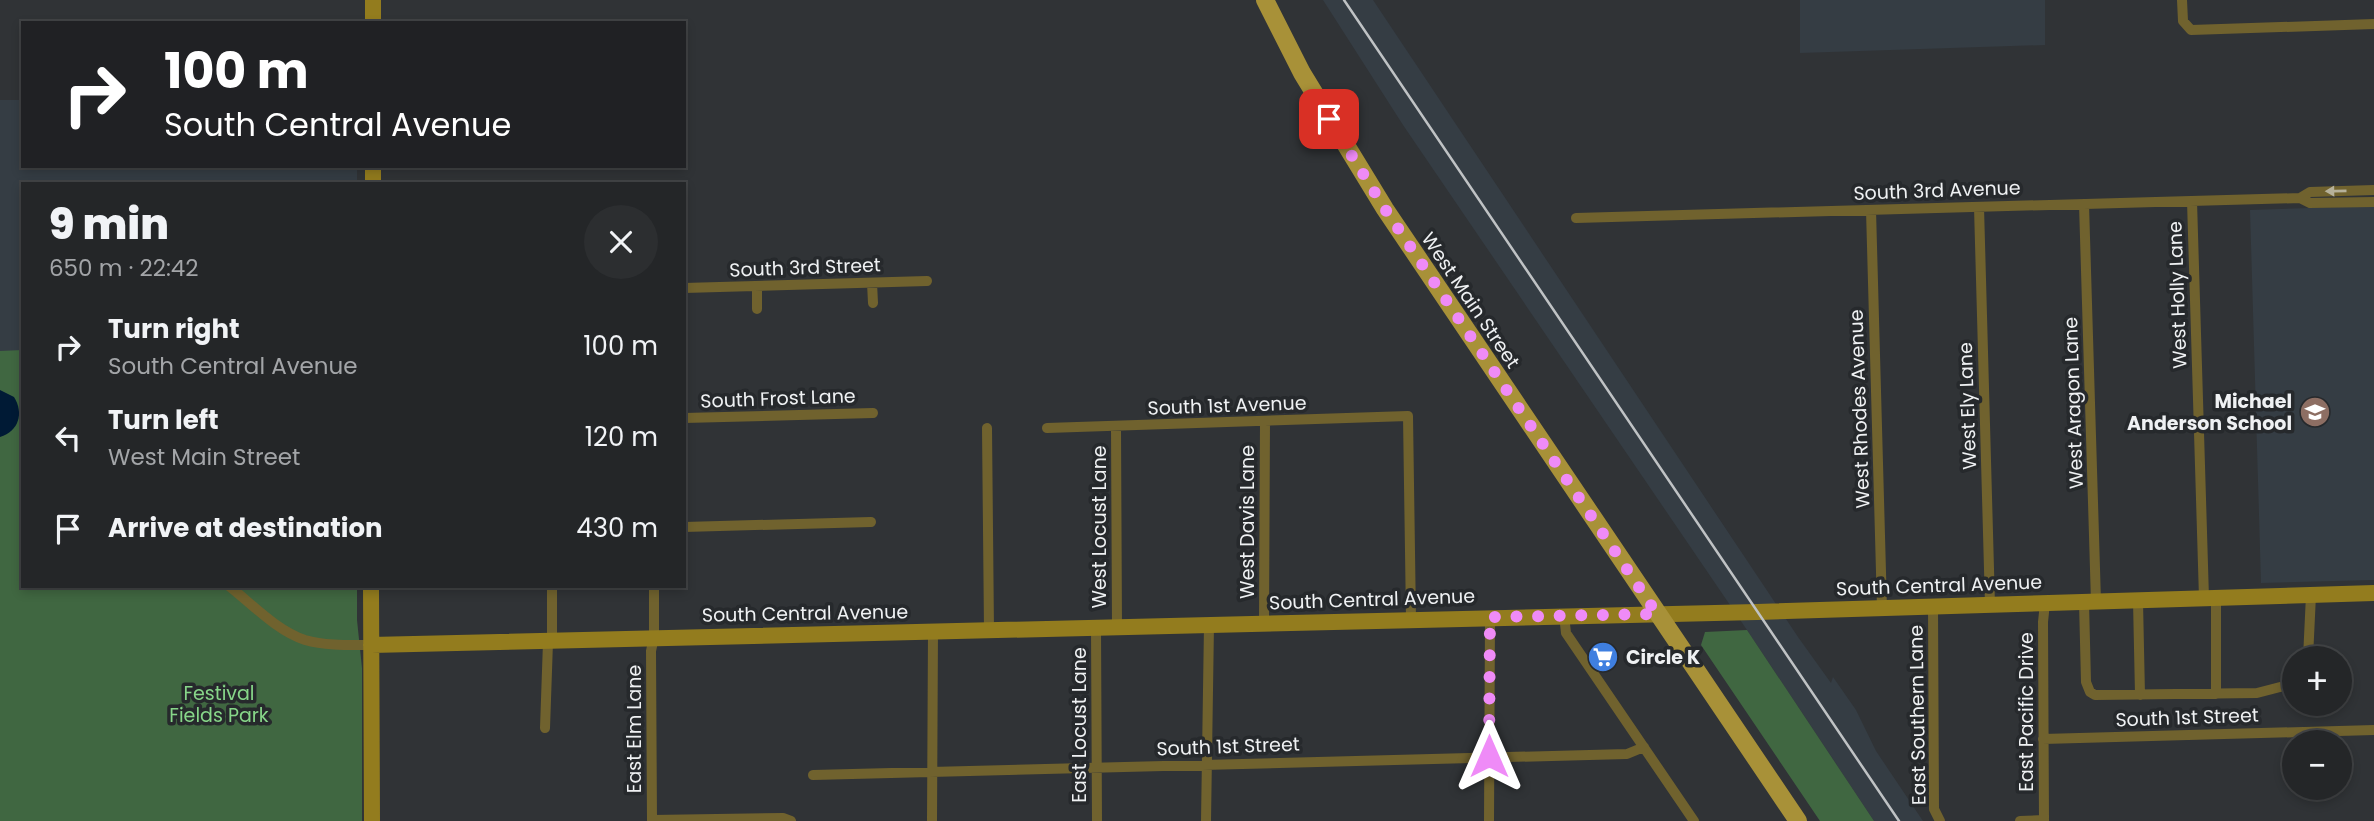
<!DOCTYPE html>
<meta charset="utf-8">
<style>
body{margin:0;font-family:Poppins,sans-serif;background:#2c2e30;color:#f1f3f6;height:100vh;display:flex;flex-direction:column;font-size:26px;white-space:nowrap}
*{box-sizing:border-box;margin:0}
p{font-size:23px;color:#a3a5a8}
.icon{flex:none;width:38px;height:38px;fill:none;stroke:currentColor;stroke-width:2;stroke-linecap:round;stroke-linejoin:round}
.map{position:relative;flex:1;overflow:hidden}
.panel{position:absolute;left:21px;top:182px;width:665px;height:406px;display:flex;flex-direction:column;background:#242628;border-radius:0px;box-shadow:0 4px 10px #0003,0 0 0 2px #414345}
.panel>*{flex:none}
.guide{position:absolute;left:21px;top:21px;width:665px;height:147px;border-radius:0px;box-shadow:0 4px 10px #0003,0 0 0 2px #414345;background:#202124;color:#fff;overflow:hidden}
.buttons{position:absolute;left:2282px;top:646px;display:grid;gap:14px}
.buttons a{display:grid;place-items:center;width:70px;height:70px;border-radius:50%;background:#242628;box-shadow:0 4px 10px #0003,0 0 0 2px #414345;font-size:35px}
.pin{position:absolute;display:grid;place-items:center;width:60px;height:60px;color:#fff;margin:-30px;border-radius:14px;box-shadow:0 4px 10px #0006}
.me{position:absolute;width:77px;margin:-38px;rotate:0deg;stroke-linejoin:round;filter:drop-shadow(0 0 5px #0008)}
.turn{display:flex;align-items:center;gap:24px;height:147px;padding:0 28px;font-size:32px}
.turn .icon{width:91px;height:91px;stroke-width:2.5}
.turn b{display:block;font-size:49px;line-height:60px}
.round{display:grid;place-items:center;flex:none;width:74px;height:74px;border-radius:37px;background:#2c2e30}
.overview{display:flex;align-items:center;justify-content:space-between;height:119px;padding:0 28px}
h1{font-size:42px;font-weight:800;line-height:52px}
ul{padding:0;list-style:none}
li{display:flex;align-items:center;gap:21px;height:91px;padding:0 28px}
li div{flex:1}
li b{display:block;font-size:26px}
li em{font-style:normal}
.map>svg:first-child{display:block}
.built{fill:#353d44}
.green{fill:#406741}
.water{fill:#001a35}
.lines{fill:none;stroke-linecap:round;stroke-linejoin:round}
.street{stroke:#70622e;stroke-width:10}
.secondary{stroke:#937c1e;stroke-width:16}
.primary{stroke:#a89138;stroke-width:18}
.rail{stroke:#bfc2c4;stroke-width:2.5}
.oneway{fill:#b6b19a}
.route{stroke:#ef8bf7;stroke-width:12;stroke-dasharray:0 21.6}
.labels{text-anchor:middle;stroke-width:7;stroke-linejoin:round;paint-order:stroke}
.street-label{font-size:19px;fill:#eff1f3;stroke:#26292c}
.poi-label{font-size:19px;font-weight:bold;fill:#eff1f3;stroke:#26292c;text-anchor:end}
.park-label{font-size:19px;fill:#87d689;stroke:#26292c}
</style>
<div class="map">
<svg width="2374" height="821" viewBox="0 0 2374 821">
<rect width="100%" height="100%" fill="#303336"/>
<!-- built -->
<path class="built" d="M1323 0H1373L1798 637 1831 683 1833 677 1856 710 1876 751 1923 821H1874L1747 630 1403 125Z
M1800 0H2045V45L1800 53Z
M0 100H23V166H357V184H23V352H0Z
M2374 206V580L2261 583 2250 210Z"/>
<!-- green -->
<path class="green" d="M23 350V586H357V620L362 668V821H0V351Z
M1747 630 1874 821H1820L1701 645 1705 632Z"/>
<!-- water -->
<path class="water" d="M0 390 14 397C24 413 19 431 0 437Z"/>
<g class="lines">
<!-- street -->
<path class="street" d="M2182 0 2183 21 2191 30 2374 24
M2300 198 2310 192 2374 190
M2192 201 2204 598
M2084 204 2096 602
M1979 207 1990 605
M1871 210 1882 608
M1576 218 2300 198 2310 203 2374 202
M872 283 873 303
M684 288 927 281
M757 309V286
M684 418 873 413
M1116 427 1117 628
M987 428 989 630
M1047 428 1408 416 1411 619
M684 527 871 522
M229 586C252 604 277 631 305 640 326 646 350 645 371 645
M552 586V641
M2216 598V694
M2138 601 2140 695
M2084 602 2086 682 2090 692 2095 695 2257 693 2284 686 2294 679
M1933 606 1934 809 1940 821
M1564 615 1566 633 1694 821
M1264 624 1265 421
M1096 628 1097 821
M2308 658 2311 595
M545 728 548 642
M2043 739 2374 730
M813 775 1627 754 1644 747
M652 820 783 818 791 821
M652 821 651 651 654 637V586
M932 821 933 631
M1206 821 1209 625
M1489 821 1490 617
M2020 821 2044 820
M2044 821 2043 622 2045 603"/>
<!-- secondary -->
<path class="secondary" d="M373 23V0
M373 184V166
M371 586 372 821
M371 645 1757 612 2374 593"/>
<!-- primary -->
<path class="primary" d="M1265 0 1302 73 1385 209 1798 821"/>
<!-- rail -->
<path class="rail" d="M1344 0 1899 821"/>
</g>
<!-- one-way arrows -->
<defs><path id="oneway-solid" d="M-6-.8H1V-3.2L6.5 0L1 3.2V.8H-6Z" transform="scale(1.75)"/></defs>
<use class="oneway" href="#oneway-solid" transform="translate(2336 191) rotate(179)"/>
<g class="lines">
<!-- route -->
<path class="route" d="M1329 119 1385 209 1657 614 1490 617 1489 756"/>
</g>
<!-- icons -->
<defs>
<g id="school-disc" transform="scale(1.575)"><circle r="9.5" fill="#8d6e63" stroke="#26292c"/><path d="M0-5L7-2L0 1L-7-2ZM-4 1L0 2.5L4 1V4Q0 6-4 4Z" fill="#fff"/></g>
<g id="supermarket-disc" transform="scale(1.575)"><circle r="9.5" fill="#3f7fe0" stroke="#26292c"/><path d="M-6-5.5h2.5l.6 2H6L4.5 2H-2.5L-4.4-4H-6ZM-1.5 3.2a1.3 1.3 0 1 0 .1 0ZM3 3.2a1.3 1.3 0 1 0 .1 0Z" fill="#fff"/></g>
</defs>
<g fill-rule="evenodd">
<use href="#school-disc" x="2315" y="412"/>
<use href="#supermarket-disc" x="1603" y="657"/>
</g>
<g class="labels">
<!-- street labels -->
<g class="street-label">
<text transform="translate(1937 190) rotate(-2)" y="7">South 3rd Avenue</text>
<text transform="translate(805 267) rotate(-2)" y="7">South 3rd Street</text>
<text transform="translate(2177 295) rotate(-92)" y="7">West Holly Lane</text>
<text transform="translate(1471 300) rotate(56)" y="7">West Main Street</text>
<text transform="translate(778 398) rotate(-2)" y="7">South Frost Lane</text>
<text transform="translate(2073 403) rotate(-92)" y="7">West Aragon Lane</text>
<text transform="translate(1227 405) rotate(-2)" y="7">South 1st Avenue</text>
<text transform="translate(1967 406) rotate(-92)" y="7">West Ely Lane</text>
<text transform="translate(1859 409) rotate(-92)" y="7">West Rhodes Avenue</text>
<text transform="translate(1247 522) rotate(-90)" y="7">West Davis Lane</text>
<text transform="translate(1099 527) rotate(-90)" y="7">West Locust Lane</text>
<text transform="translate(1939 585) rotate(-2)" y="7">South Central Avenue</text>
<text transform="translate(1372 599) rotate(-2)" y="7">South Central Avenue</text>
<text transform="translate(805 613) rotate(-1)" y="7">South Central Avenue</text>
<text transform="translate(2026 712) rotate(-90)" y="7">East Pacific Drive</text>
<text transform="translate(1917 715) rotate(-91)" y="7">East Southern Lane</text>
<text transform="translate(2187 717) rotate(-2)" y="7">South 1st Street</text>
<text transform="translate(1079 725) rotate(-90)" y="7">East Locust Lane</text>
<text transform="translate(634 729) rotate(-90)" y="7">East Elm Lane</text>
<text transform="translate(1228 746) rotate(-2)" y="7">South 1st Street</text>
</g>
<!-- poi labels -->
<g class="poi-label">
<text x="2292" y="408">Michael<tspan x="2292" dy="22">Anderson School</tspan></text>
<text x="1626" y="664" text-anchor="start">Circle K</text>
</g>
<!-- park labels -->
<g class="park-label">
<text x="219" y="700">Festival<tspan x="219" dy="22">Fields Park</tspan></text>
</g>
</g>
</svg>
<div class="buttons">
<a>+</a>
<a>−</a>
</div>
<div class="pin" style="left:1329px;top:119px;background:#d93025"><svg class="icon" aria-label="arrive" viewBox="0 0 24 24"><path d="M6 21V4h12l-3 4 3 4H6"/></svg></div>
<svg class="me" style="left:1489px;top:756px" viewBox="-20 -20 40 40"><path d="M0-17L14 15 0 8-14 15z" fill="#ef8bf7" stroke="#fff" stroke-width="4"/></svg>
<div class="guide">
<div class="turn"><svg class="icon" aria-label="right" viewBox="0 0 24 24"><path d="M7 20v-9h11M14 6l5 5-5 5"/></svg><div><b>100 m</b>South Central Avenue</div></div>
</div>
<section class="panel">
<div class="overview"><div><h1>9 min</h1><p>650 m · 22:42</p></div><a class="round"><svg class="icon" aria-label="close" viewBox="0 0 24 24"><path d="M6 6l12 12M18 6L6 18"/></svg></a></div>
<ul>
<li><svg class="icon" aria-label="right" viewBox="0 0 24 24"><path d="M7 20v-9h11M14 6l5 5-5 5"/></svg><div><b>Turn right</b><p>South Central Avenue</p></div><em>100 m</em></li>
<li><svg class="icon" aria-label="left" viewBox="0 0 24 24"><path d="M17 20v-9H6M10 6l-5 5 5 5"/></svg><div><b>Turn left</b><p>West Main Street</p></div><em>120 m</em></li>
<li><svg class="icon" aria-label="arrive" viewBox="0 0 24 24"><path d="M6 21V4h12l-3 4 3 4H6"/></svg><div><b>Arrive at destination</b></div><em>430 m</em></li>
</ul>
</section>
</div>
